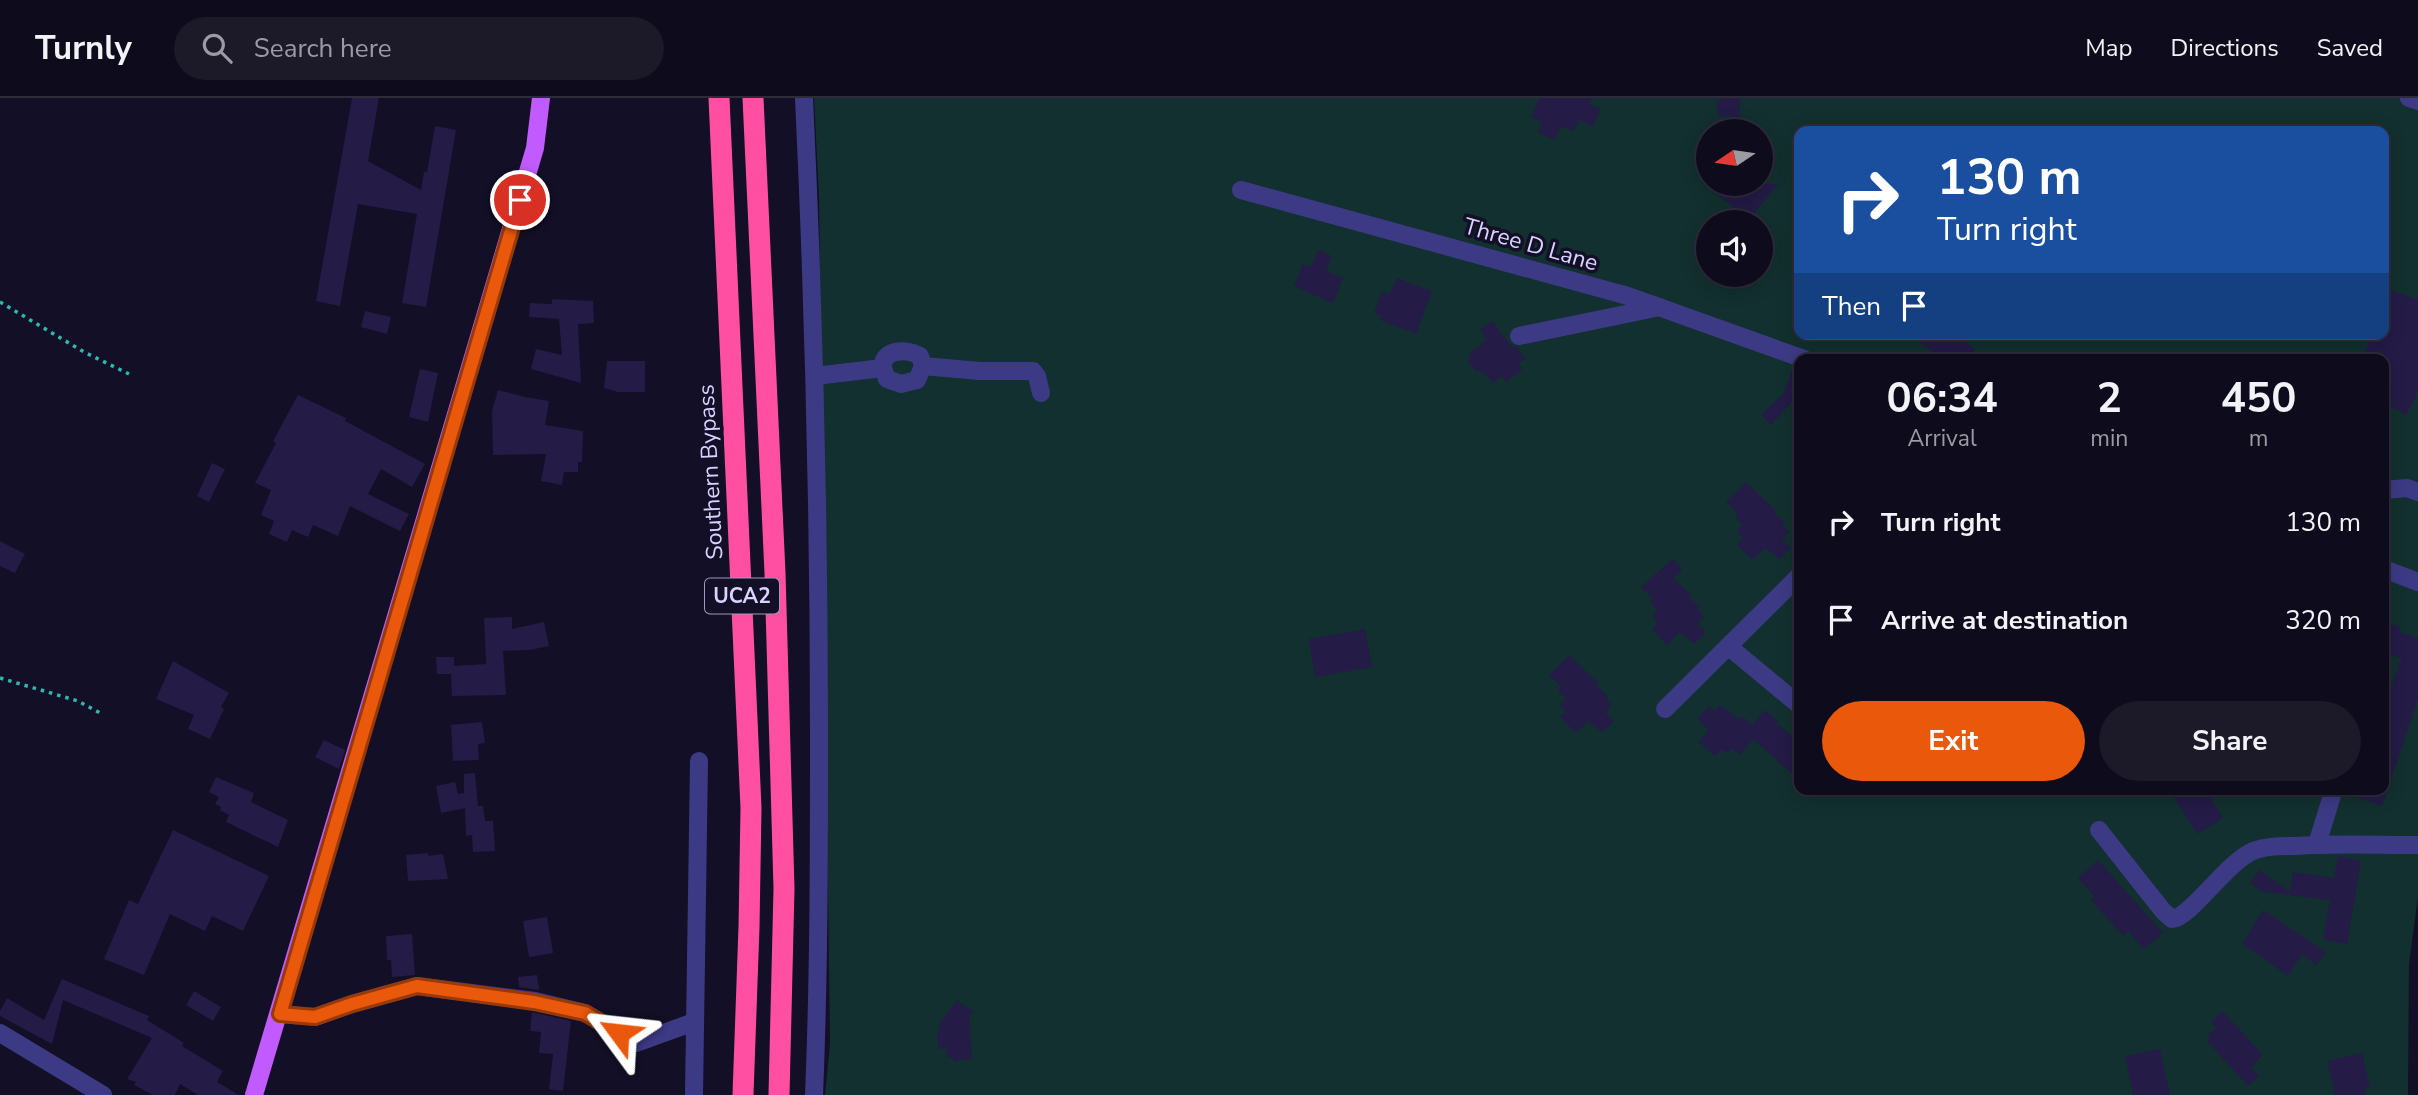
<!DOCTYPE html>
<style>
body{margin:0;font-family:"Nunito Sans",sans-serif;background:#1c1929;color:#f1f3f6;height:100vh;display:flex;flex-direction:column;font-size:26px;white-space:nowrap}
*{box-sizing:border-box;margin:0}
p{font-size:23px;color:#9b9ba3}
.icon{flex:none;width:38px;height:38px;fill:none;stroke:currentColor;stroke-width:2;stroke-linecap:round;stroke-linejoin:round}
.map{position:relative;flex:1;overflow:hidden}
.side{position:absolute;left:1794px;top:256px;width:595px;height:441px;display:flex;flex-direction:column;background:#0e0b1c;border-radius:14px;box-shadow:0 4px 18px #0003,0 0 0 2px #2e2b3b}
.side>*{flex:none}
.hud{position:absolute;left:1794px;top:28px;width:595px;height:214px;border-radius:14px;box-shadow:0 4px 18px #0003,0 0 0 2px #2e2b3b;background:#1a4fa0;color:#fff;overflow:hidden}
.needle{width:46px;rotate:257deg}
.tools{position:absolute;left:1696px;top:21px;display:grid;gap:14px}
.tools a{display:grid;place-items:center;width:77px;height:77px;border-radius:50%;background:#0e0b1c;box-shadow:0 4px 18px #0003,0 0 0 2px #2e2b3b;font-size:35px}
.pin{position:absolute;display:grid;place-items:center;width:60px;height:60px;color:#fff;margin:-30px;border:4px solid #fff;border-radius:50%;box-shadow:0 2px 7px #0007}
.me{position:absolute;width:77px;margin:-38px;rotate:300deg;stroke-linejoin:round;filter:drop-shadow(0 0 5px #0008)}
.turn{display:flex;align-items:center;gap:24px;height:147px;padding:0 28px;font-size:32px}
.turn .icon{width:91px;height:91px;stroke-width:2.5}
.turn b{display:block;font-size:49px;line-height:60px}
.then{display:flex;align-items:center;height:66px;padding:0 28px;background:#0003;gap:14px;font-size:26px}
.eta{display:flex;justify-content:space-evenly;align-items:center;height:119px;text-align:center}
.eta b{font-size:42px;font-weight:700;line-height:49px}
.button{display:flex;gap:14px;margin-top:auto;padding:14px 28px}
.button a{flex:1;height:80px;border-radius:42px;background:#ea580c;color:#fff;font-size:28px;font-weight:700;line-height:80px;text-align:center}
.button a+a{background:#1c1929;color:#f1f3f6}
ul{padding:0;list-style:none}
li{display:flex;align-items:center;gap:21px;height:98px;padding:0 28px}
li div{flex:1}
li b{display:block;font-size:26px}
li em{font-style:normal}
header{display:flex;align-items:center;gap:42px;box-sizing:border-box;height:98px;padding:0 35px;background:#0e0b1c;border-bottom:2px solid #2e2b3b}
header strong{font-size:33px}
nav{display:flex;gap:38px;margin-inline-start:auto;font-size:24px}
.search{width:490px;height:63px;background:#1c1929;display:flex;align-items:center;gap:18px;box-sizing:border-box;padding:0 24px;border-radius:38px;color:#9b9ba3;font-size:26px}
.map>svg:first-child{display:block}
.garden{fill:#12302f;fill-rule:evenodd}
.building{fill:#241b47}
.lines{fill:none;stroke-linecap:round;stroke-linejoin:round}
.path{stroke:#2fb8b0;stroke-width:3.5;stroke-dasharray:3.5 5;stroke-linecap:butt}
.minor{stroke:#3d3a85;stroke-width:18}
.major{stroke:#c25bff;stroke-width:18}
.highway{stroke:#ff4fa3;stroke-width:21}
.route-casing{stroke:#983908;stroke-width:18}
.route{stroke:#ea580c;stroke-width:12}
.labels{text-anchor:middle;stroke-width:7;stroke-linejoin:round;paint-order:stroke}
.shield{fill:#130f26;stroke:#9e99be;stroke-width:2}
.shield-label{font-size:21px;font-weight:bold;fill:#d9d4ff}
.street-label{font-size:23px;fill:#d9d4ff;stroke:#130f26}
</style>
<header>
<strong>Turnly</strong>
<div class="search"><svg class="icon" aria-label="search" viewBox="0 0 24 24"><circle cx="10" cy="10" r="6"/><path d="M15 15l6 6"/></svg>Search here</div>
<nav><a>Map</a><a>Directions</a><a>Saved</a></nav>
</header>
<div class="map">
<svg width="2418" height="997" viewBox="0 0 2418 997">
<rect width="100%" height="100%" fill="#130f26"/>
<!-- garden -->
<path class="garden" d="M814 0H2418V799L2409 866 2408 997H825L830 946 819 100ZM1708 33H1760V86H1708ZM1799 33H2384V236H1799ZM1708 124H1760V177H1708ZM1799 261H2384V691H1799Z"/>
<!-- building -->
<path class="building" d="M352 0H379L368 63 421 92 424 74H427L435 28 456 32 426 209 402 205 417 116 358 106 340 208 316 203Z
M1540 0H1592L1589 6 1601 11 1593 29 1579 22 1574 33 1561 28 1555 42 1538 35 1542 24 1531 19Z
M1728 0H1740L1739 19 1719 18 1716 3Z
M1704 86H1778L1750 120 1742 113 1741 115Z
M1318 152 1332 158 1326 173 1343 180 1333 205 1294 188 1303 166 1311 169Z
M1396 180 1432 193 1416 236 1380 222 1382 218 1374 215 1382 193 1390 196Z
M2391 192 2418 202V294L2406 317 2384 305V261H2363L2372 236H2384V214Z
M552 201 593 203 594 225 578 226 581 285 531 271 536 251 562 257 559 221 529 219 530 205 552 206Z
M365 213 391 219 387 236 361 229Z
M1492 223 1512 249H1517L1525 261 1518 266 1522 271 1506 284 1502 278 1493 285 1486 276 1484 277 1480 272 1476 274 1467 262 1471 259 1469 256 1487 242 1480 232Z
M1907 236H1953L1975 251 1969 261H1933L1936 256Z
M607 263H645V294H618L604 290Z
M1793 269 1799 271V296L1771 327 1761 317 1784 295Z
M420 271 438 275 428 324 409 319Z
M498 292 525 299 549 303 545 327 583 333 582 364H578V374H564L562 387 541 383 546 356 493 357 492 313Z
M298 297 346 320 345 323 425 366 412 389 381 371 368 396 409 416 400 433 350 408 338 438 313 427 308 439 292 432 287 444 269 436 274 423 261 417 271 392 255 385 276 345 273 343Z
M212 365 225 371 209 404 197 398Z
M1746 384 1776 413 1774 415 1785 425 1783 428 1789 434 1782 441 1791 450 1779 461 1765 450 1752 462 1737 446 1743 440 1737 433 1742 427 1735 419 1738 416 1726 404Z
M0 443 25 456 15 475 0 468Z
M1673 461 1682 472 1674 480 1691 497 1689 499 1700 510 1698 512 1704 519 1697 526 1706 534 1694 546 1680 534 1667 547 1652 531 1658 525 1652 518 1657 512 1650 504 1653 501 1641 489Z
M512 519V531L544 524 549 548 530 552 503 553 506 597 452 598 451 576H437L436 559H454V568L486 566 484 520Z
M2384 524 2401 529 2399 534 2418 540V601L2382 708 2345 695V691H2384V612L2401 560 2384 555Z
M1365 531 1372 569 1315 579 1309 541Z
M1569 557 1599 586 1597 588 1608 599 1606 601 1612 607 1605 614 1614 623 1602 634 1588 623 1576 635 1560 619 1566 613 1560 606 1566 600 1558 593 1561 589 1549 577Z
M173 563 229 595 221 609 224 611 210 641 188 631 194 617 156 601Z
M1720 607 1739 621 1742 618 1752 627 1765 612 1778 623 1776 625 1799 644V682L1753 641 1740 657 1732 650 1728 656 1722 651 1715 658 1699 644 1709 632 1697 621 1709 608 1715 613Z
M482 624 485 645 478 646 479 662 453 663 451 627Z
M324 642 345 652 339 671 315 659Z
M475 675 478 708H483L485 723H493L495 753 473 754 472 737 466 738 465 710 441 715 436 688 455 684 458 696 464 695V676Z
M216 679 254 695 251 704 288 722 278 749 226 724 229 717 220 712 221 709 215 706 219 699 209 694Z
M2169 691H2205L2223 720 2197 736Z
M173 732 269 778 243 833 212 818 205 833 170 816 144 877 104 861 129 802 138 806Z
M428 755V758L443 756 448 781 408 783 406 757Z
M2338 758 2361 763 2347 846 2323 842 2330 802 2263 794 2250 785 2260 772 2290 794 2293 774 2334 780Z
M2098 762 2163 835 2144 851 2128 833 2123 838 2091 802 2095 799 2078 780Z
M2263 812 2326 854 2316 867 2302 856 2288 878 2242 846Z
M547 819 553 855 529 859 523 823Z
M412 836 415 877 392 879 391 862H387L386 838Z
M537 877 539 892 519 889 518 879Z
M62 881 149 918 147 922 184 945 182 948 223 973 217 984 239 997H198L180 986 175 997H153L134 987 136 984 127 981 152 940 63 902 52 946 0 918V913L7 900 44 922Z
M194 893 221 909 213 923 186 907Z
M957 902 973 914 969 919 972 961 953 963V959L947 960 946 950 938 951 937 932H940L939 926Z
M2222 913 2263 957 2251 969 2259 978 2248 988 2207 943 2210 940 2208 937 2216 930 2211 924Z
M532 914 571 923 563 993 549 991 553 956 539 955 541 934 530 933Z
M2160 951 2170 997H2133L2125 958Z
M2362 955 2370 990 2364 992 2365 997H2335L2327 963Z"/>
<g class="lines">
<!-- path -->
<path class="path" d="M0 204 84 254 129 276
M0 580 78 603 102 616"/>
<!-- minor -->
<path class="minor" d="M804 0C814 212 819 424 819 636 819 757 819 877 814 997
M2409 0 2418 3
M1241 92 1628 198 1804 261
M1519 238 1660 209
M883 270C881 251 907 250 920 258L923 268
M815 278 883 270 887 281 901 286 917 282 923 268 980 273H1033L1037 278 1041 295
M2384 392 2407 390 2418 394
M2384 471 2418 484
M1728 548 1799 607
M1665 611 1799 478
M2099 732 2163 813 2172 821C2190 820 2227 764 2253 753 2266 748 2281 748 2295 748 2336 745 2377 747 2418 747
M2317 746 2334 691
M280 916 315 919 352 906 417 888 535 903 585 915 636 945 694 924
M0 935 103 997
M694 997 699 663"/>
<!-- major -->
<path class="major" d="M254 997 535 50 541 0"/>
<!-- highway -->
<path class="highway" d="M719 0 751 710 749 829 743 997
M753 0 775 475 784 791 779 997"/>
</g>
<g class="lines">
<!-- route casing -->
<g class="route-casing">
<path id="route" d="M520 102 280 916 315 919 352 906 417 888 534 904 585 915 619 935"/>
</g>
<!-- route -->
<use href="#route" class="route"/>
</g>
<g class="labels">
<!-- shield labels -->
<rect class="shield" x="705" y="480.5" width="74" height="35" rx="5"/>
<g class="shield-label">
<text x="742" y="505">UCA2</text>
</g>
<!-- street labels -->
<g class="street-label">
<text transform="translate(1531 146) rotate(16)" y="8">Three D Lane</text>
<text transform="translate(710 374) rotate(-93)" y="8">Southern Bypass</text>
</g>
</g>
</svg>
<div class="tools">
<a><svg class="needle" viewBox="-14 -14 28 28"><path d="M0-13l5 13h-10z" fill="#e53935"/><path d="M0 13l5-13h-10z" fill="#9b9ba3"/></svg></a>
<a><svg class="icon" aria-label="sound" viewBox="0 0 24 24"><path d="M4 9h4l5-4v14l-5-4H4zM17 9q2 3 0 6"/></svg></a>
</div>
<div class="pin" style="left:520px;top:102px;background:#d93025"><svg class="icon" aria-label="arrive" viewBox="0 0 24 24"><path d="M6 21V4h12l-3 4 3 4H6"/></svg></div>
<svg class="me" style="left:619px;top:935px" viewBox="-20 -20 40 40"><path d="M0-17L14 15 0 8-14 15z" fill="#ea580c" stroke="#fff" stroke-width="4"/></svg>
<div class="hud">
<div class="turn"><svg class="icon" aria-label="right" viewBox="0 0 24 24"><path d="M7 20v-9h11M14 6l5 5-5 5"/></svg><div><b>130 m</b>Turn right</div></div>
<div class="then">Then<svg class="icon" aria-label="arrive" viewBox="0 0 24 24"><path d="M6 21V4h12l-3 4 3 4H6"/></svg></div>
</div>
<section class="side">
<div class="eta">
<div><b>06:34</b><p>Arrival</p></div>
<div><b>2</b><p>min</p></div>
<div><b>450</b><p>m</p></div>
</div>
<ul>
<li><svg class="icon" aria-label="right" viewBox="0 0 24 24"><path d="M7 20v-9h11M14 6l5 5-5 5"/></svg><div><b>Turn right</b></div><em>130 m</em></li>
<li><svg class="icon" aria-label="arrive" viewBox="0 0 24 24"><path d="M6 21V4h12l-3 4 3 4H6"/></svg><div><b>Arrive at destination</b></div><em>320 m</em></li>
</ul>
<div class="button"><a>Exit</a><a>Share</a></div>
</section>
</div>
